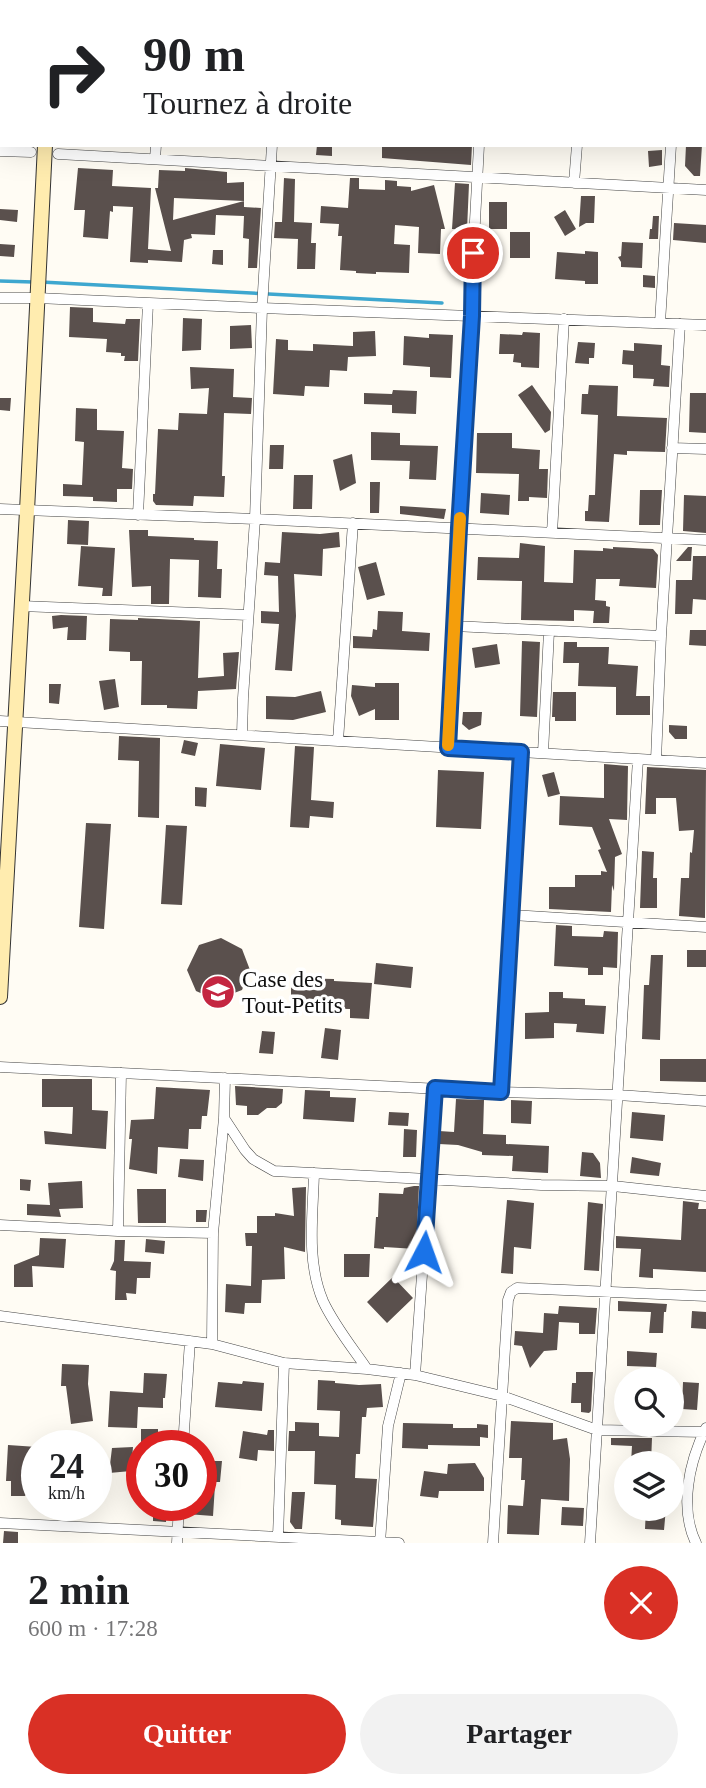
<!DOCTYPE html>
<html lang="fr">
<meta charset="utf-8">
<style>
body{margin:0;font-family:"Times New Roman",serif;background:#f2f2f2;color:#202124;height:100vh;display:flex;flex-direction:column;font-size:26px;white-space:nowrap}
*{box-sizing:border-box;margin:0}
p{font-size:23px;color:#757577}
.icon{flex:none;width:38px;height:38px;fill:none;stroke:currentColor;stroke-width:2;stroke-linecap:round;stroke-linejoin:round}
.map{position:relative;height:1543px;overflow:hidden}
.drawer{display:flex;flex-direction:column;background:#fff;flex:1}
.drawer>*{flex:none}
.banner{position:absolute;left:0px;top:0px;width:707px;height:147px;box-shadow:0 7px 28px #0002;background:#fff;color:#202124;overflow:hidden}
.tools{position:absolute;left:614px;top:1367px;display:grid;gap:14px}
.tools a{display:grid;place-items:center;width:70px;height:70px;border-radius:50%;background:#fff;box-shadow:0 7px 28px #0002;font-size:35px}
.speed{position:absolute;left:21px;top:1430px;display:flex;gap:14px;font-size:35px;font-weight:700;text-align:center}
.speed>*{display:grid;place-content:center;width:91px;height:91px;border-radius:50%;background:#fff;box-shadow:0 7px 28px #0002;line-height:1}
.speed small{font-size:18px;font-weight:400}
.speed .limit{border:10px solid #d22;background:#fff;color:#111}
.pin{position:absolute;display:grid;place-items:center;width:60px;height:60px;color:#fff;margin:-30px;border:4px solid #fff;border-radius:50%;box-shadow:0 2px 7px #0007}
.me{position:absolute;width:77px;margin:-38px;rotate:4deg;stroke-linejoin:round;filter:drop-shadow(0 0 5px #0008)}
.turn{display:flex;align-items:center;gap:24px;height:147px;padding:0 28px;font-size:32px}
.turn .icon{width:91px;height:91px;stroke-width:2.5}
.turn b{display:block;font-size:49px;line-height:60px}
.round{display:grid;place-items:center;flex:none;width:74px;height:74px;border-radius:37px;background:#f2f2f2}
.summary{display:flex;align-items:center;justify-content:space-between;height:119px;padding:0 28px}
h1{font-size:42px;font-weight:600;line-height:52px}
.cta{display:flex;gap:14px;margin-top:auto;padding:14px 28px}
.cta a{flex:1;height:80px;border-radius:42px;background:#d93025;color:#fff;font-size:28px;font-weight:600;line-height:80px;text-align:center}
.cta a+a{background:#f2f2f2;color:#202124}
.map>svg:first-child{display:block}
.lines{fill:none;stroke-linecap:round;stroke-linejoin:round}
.stream{stroke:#3ea7cf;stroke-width:3.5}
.building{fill:#5a504d;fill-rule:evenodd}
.street-casing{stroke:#444;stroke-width:11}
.secondary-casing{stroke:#333;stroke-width:16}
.street{stroke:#fff;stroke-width:10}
.secondary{stroke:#ffecaf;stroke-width:14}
.route-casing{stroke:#114b97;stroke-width:18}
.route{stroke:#1a73e8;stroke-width:12}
.slow{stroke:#f59e0b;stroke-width:12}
.labels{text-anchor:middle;stroke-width:7;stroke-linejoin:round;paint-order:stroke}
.poi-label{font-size:23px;fill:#111;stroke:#fff;text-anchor:start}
</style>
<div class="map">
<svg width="706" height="1543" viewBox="0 0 706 1543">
<rect width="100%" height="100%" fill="#fffcf4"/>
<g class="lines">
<!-- stream -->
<path class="stream" d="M0 281 33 282
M41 282 442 303"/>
</g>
<!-- building -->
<path class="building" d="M317 145H332V156L316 155Z
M382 145H472L471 165 382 158Z
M686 145H702L700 176H694L685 166Z
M662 150V165L649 167 648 151Z
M78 168 113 170 112 186 151 188 148 249 171 251 155 188H158L159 170 185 171V168L227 172V183L244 182V211V207L261 208 257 268H248L249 239 243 238 244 216 216 215 215 235 191 234 192 238 184 240 182 262 148 260V263L130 262 133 207 113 206V212L110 211 108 239 83 237 85 210H74ZM174 198 244 201 173 220Z
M284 178 295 179 294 222 312 223 311 243H316L315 269H297L298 239 274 238 275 222H282Z
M350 178H359V189L385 190V180L397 181V186L411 187V191L434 185 445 229H441L440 254 418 253 419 227 395 225 394 244 410 245 409 273 376 272V274L356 273V271L340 270 342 236H338L339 224 320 223 321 206 348 208Z
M455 183 469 184 467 230 452 229Z
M581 196H595L594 223H586L579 227Z
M489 202H507V229H489Z
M0 209 18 210 17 222 0 220Z
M565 210 576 229 565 236 554 217Z
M653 216H659L658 239H649L650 229H652Z
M674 223 706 225V243L673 240Z
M510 232H530V258H510Z
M622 242 643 243 642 268 621 267V262L618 257 621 256Z
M0 244 15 245 14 257 0 256Z
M213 250H223V265L212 264Z
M585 251 598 252V284H585V281L555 279 557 252 585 254Z
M643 275 655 276V288L643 287Z
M70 307 93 308V322L125 324 126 319H140L138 361H124L125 356H121V353L106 352 107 339 69 337Z
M183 318 202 319 201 350 182 351Z
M251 325 252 348 230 349V326Z
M375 331 376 356 348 357 347 371 330 370 329 387 305 386 304 396 273 394 276 339 288 340V350L313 351V344L353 346V332Z
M523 332 540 333 539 368 521 367V363L513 362 514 354H499L500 334 522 335Z
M429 334 453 335 451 378 430 377V367L403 365 404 336 429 338Z
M578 342 595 343 594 358H589V364L575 363Z
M634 343 662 345 661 365 670 366 669 387 653 386 654 379 633 378V365L622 364 623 350 634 351Z
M190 367 234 369 233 397 252 398 251 414 224 413 222 476H225L224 497 194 496 193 506 156 505 153 501V494H155L158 429 178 430 179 413 207 414 209 388 191 389Z
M532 385 551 412 550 430 545 433 518 395Z
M589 385 618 386 617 416 667 418 665 452 627 451V455L614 454 609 522 585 521V511H588L589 495H595L598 415 581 414 582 394H588Z
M393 390 417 391 416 414 392 413V405L364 404V393L392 394Z
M690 393H706V433L689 432Z
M0 398H11L10 411 0 410Z
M76 408 97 409V430L124 431 122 468 133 469 132 489H117V502L93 501V497L63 496V484L82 485 84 442 75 441Z
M371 432 400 433V445L438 446 436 480 409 479 410 461 371 460Z
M477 433H512V448L540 450 539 469H548L547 498 529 497V501H518L519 474 476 473Z
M270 445H284L283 469H269Z
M352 454 356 483 340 491 333 460Z
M294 475H313L312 509H293Z
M370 482H380L379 513H370Z
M640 490H662L660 525H639Z
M481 493 510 495 509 515 480 513Z
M684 495 706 496V533L683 531Z
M400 506 446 509 444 519 400 514Z
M68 520 89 521 88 545 67 544Z
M129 530H148V536L194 538V540L218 541 217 569H222L221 598 198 597 199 560 170 559 169 604H151V586L132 587Z
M282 532 320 534 339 532 340 547 323 549 322 576 294 574 296 616 292 671 275 670 279 624 261 623V611L279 612 278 576 264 575 265 562 280 563Z
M520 543 545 546 544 582 573 583 574 550 603 551V548L613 549V547L653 549 658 555 656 588 619 586 620 579H596L595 600 606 601V606L610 607 609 623H593L594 611 574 610V621L521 620 522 581 477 580 478 557 519 558Z
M81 546 115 548 112 596H102L103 588 78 586Z
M688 547H692L691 561H676Z
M693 556H706V600L693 599 692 614H675L676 580H692Z
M376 562 385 595 367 600 358 567Z
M378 611 403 612 402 631 430 633 429 651 353 648V636L372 637 373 629 377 630Z
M61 615 87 616 86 640H67L68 627 53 629 52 616Z
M138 618 200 621 198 678 224 676 223 653 239 652 236 689 198 691 197 709 167 708V705H141L142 661H130V652L109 651 110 619 138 620Z
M690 630H706V646L689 645Z
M522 641 540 642 537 717 520 716Z
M564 642H577V647H609L608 664 638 666 636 696H650V715H616V687L578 686 579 663H563Z
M497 644 500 664 475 668 472 648Z
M115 679 119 707 104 710 99 681Z
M375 683H399V720H375V709L359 716 351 696 352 685 375 687Z
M49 684H61L59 704 49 703Z
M321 691 326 712 293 720 266 719V696L295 697Z
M553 692H576V721H555V717H552Z
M463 712H482L481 725 469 730 462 724Z
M669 725 687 726V739H675L669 732Z
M119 736 160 738 159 818 138 817 139 761 118 760Z
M184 740 198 743 195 756 181 753Z
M220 744 265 748 261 790 216 786Z
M295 746 314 747 311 800 334 802 333 818 310 816 309 828 290 827Z
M604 764 628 766 627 820 609 819 622 854 615 857 614 891 612 885 611 912 549 909V887H575V875H601V871L607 872 598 850 601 849 592 827 559 825 560 796 604 798Z
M647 767 706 770 705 918 679 916 681 878H689L690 852 692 853 694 830 679 831 676 798H656V814H645Z
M438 770 484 772 481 829 436 827Z
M554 772 560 794 548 797 542 775Z
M195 787 207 788 206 807 195 806Z
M86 823 111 824 104 929 79 927Z
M166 825 187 826 182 905 161 904Z
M642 851 654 852 653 878H657V908H640Z
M556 925 572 926V936L603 937 604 931 618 932 617 968 603 967V975H588V968L554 966Z
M221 938 242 949 250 970 242 990 229 995 226 1006 216 1009 210 1006 205 995 196 991 187 970 199 945Z
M687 950H706V967H687Z
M651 955H663L660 1040 642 1039 644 985H649Z
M376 963 413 967 411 988 374 984Z
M291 978 334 979V981L372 983 369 1019 350 1018V1009L291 1008Z
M549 992H563V998L585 999V1005L606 1006 604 1034 576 1032 577 1024 554 1023V1038L525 1039V1013L549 1012Z
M325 1028 341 1030 338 1060 321 1058Z
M262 1031 275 1032 273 1054 259 1053Z
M660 1059H706V1082L660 1081Z
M42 1079H92V1110L108 1111 106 1149 45 1144 44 1131 72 1134 73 1107H42Z
M235 1086 283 1089 282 1103 276 1108H267L258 1115H247V1106L236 1105Z
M156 1087 210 1090 207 1116H202L201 1129H189L188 1149 158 1147 157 1174 129 1169 132 1139H129L131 1120 154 1119Z
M305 1090 330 1091V1097L356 1098 354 1122 303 1119Z
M456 1099 484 1100 483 1134 506 1135V1144L549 1146 548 1173 512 1171 513 1156 482 1155V1152L458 1145 439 1144V1131L454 1132Z
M511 1100 532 1101 531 1124 511 1123Z
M389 1112 409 1113 408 1126 388 1125Z
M632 1112 665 1115 663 1141 630 1138Z
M404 1129 417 1130 416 1157H403Z
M582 1152 593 1153 600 1163 601 1178 580 1176Z
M632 1157 661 1163 659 1176 630 1173Z
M180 1159 204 1160 203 1181 178 1177Z
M20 1179 31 1180 30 1191 20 1190Z
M82 1181 83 1208 59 1209 61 1217 27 1215V1204L50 1205 48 1183Z
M414 1186H419L416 1249 384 1247V1249L374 1248 376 1217H378L379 1193 403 1194 404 1188Z
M306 1187 305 1252 284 1247 285 1279 262 1280 261 1303H245L244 1314 225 1312 226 1284 251 1286 252 1246H246L245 1233H257V1216H275V1213L294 1216 292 1188Z
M137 1189H166V1223H138Z
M507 1200 534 1203 531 1249 514 1247 513 1274 501 1273Z
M683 1201 699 1203 698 1209H706V1272L653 1269V1278L639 1277 641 1249 616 1248V1236L681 1240Z
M588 1202 603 1204 599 1271 584 1270Z
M196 1210H207L206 1222H196Z
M40 1238 66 1239 64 1268 32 1266 33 1287H14V1265L39 1255Z
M146 1239 165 1241 164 1254 145 1252Z
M115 1240H125L124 1261 151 1262 150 1278H137L136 1294 126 1293 127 1300H115L116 1271 110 1270 114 1261Z
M344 1254H370L369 1277H344Z
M393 1277 413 1298 387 1323 367 1302Z
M618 1301 667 1304 666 1312H664L663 1333H649L651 1312 618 1311Z
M559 1306 597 1308 595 1334H579V1323L559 1322 557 1350 544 1351 530 1368 522 1346 514 1345 515 1331 543 1333 544 1313 558 1314Z
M692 1311 706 1312V1329L691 1328Z
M627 1351 657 1353 656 1367 627 1366Z
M62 1364 89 1365 88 1384 93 1421 71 1424 66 1386H61Z
M576 1372H593L591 1411 589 1413 581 1412V1403H571L572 1383H576Z
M144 1373 167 1374 165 1398H163V1408L138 1407 137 1428 108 1427 110 1391 143 1393Z
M318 1380 335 1381V1383L359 1385 381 1384 383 1407 367 1408 366 1417H362L360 1454H356L355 1478 377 1479 373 1527 341 1525V1520L335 1519 336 1485 314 1484 315 1451H288L289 1431H295V1422L319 1423V1436L339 1437 340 1411 317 1410Z
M243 1381 264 1383 262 1411 215 1407 218 1382 242 1384Z
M683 1382 699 1383 697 1410 682 1409Z
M511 1421 553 1423V1440L567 1438 570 1459 569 1501 541 1499 539 1535 507 1534 508 1505 523 1506 525 1480H521L522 1458H509Z
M403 1423 453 1424V1428H477V1424L488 1425V1438L480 1437V1446L428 1445V1449L402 1448Z
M141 1429H158V1446H141Z
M268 1430H274V1451L258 1450 257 1461 239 1458 243 1431 267 1435Z
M611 1438H652L651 1463H631L632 1446 611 1445Z
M8 1445 37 1447V1494L27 1493 25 1496H11V1481H6Z
M133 1447 131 1471 109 1473 112 1448Z
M212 1461H222L220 1482H211Z
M475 1463 484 1478V1491H439L438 1498 420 1496 424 1471 447 1474 448 1464Z
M201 1484 215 1485 213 1516 187 1514 188 1505H201Z
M292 1492H305L302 1529H295L290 1522Z
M153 1505H167L166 1522 153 1521Z
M562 1507 584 1508 583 1526 561 1525Z
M646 1508H666L664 1530 645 1529Z
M4 1531 18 1532V1543H3Z"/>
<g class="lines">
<!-- street casing -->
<g class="street-casing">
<path id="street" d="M167 2V0
M280 2V0
M489 2V0
M584 2V0
M680 2V0
M705 96H706
M0 151 31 152
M58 154 706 190
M155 159 156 145
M574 183 577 145
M0 298H37L262 308 706 325
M660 323 671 145
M672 448 706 449
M0 509 255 519 706 540
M138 515 148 303
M552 533 564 319
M21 606 248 615
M454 626 661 636
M0 721 706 763
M242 735 243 698 255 519 262 308 272 145
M338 741 353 523
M448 748 459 528 472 315V278L479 145
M543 753 549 631
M656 760 661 636 680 324
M512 915 706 927
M0 1067 501 1092 618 1095 706 1101
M501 1092 521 752
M224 1118 245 1150 253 1159 274 1171 541 1185 613 1186 706 1196
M314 1173C313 1215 306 1261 323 1301 334 1325 352 1347 367 1369
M0 1225 118 1231 213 1233
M118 1231 121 1073
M0 1316 212 1344 284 1363 367 1369 415 1375 502 1396 597 1430 704 1432
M212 1344 213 1233 224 1118 225 1078
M415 1375 435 1088
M183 1446 190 1341
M0 1523 399 1543
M278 1537 284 1363
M177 1543 179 1505
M380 1543 388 1426 401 1373
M493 1543 508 1300 511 1292 517 1288 706 1296
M590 1543 638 759
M696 1543C679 1508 689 1462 706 1428"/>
</g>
<!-- secondary casing -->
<g class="secondary-casing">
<path id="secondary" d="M53 2V0
M0 997 27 511 45 145"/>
</g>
<!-- street -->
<use href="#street" class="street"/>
<!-- secondary -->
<use href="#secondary" class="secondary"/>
</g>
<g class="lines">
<!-- route casing -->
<g class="route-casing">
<path id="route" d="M424 1252 435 1088 501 1092 521 752 448 748 459 528 472 316 473 253"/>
</g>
<!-- route -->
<use href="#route" class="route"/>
<!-- slow -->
<path class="slow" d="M448 745 460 518"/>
</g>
<!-- icons -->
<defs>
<g id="school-disc" transform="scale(1.75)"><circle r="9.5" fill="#c42641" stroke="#fff"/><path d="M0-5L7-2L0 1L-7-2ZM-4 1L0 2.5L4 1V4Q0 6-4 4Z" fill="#fff"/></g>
</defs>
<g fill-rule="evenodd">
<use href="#school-disc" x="218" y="992"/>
</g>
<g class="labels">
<!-- poi labels -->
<g class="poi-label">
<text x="242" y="987">Case des<tspan x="242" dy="26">Tout-Petits</tspan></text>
</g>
</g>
</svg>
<div class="tools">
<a><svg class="icon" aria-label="search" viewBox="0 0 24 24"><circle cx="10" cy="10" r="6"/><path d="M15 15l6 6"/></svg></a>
<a><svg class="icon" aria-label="layers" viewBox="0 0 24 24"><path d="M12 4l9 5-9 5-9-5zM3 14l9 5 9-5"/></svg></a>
</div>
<div class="speed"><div>24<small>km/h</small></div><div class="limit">30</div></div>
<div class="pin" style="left:473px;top:253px;background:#d93025"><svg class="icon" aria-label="arrive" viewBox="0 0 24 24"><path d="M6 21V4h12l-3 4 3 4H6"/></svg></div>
<svg class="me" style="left:424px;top:1252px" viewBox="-20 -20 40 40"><path d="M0-17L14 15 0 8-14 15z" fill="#1a73e8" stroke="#fff" stroke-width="4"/></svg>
<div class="banner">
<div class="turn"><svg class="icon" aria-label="right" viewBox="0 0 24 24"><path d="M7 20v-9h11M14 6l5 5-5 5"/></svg><div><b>90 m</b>Tournez à droite</div></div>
</div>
</div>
<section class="drawer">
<div class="summary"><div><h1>2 min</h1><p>600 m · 17:28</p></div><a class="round" style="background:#d93025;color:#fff"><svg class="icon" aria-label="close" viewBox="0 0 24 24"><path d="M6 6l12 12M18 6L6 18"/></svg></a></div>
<div class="cta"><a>Quitter</a><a>Partager</a></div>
</section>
